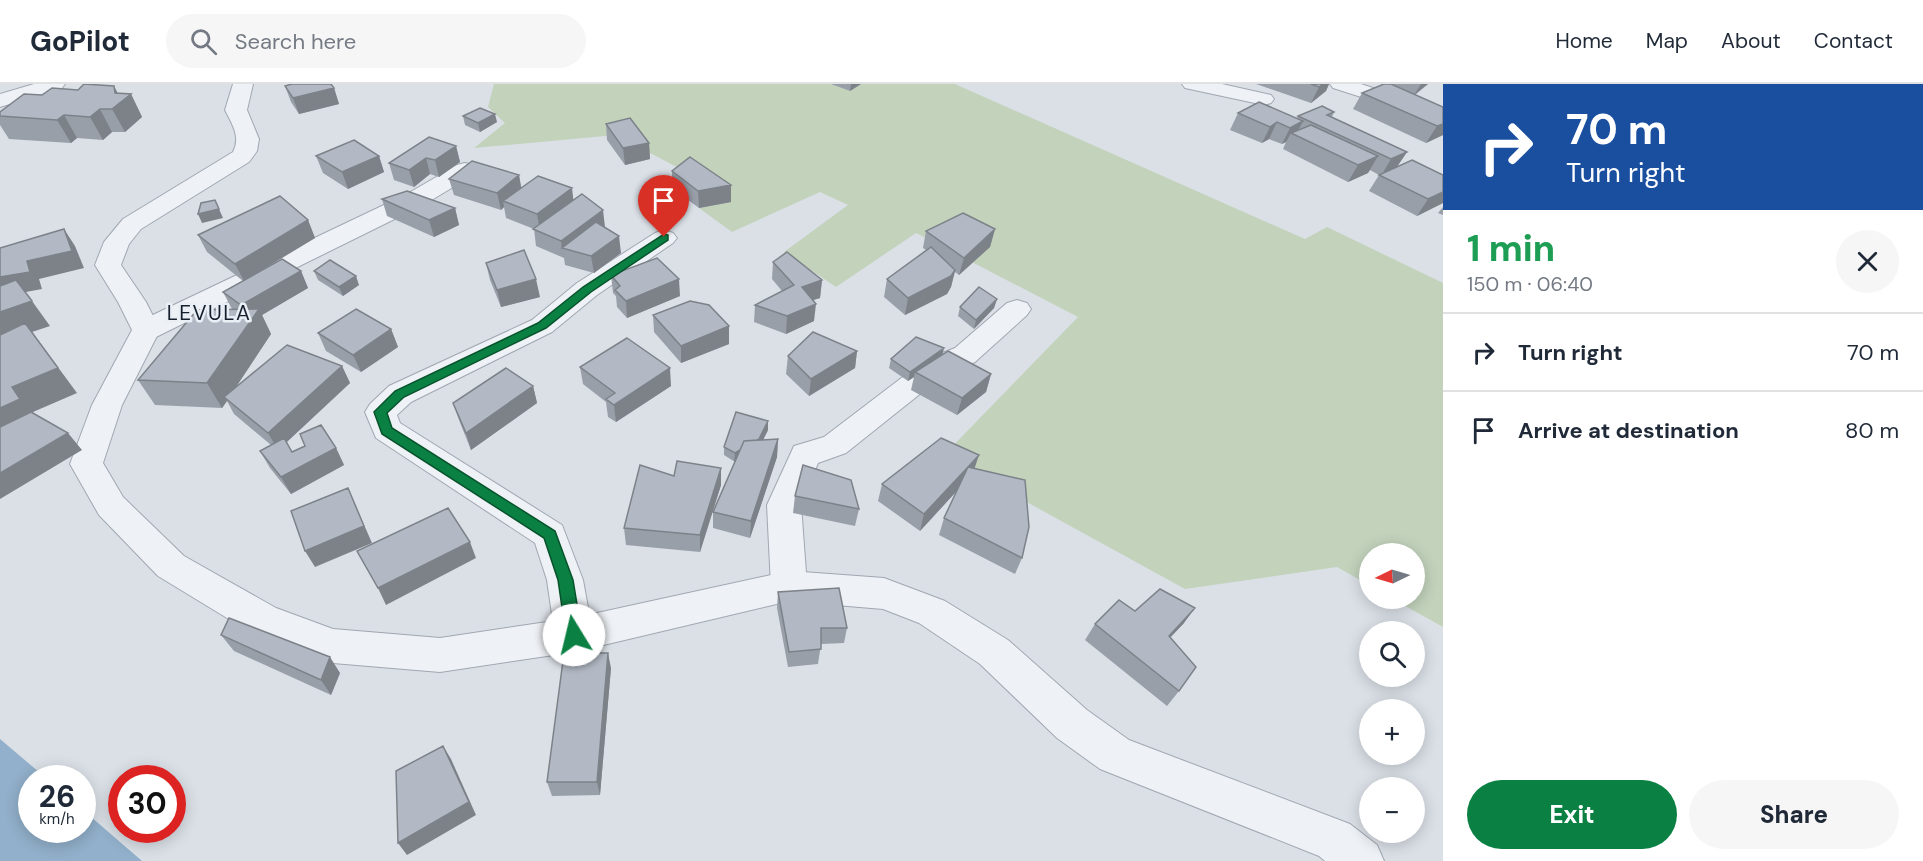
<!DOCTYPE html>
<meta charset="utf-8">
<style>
body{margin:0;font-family:"DM Sans",sans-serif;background:#f6f6f7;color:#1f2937;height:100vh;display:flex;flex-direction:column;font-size:22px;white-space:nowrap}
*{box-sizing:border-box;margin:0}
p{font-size:20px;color:#747a83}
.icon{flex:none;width:33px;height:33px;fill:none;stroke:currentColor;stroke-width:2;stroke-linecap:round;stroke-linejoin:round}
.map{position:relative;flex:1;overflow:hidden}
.drawer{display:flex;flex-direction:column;background:#fff;width:480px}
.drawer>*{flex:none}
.banner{background:#1a4fa0;color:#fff;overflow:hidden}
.needle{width:39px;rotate:265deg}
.buttons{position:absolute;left:1359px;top:459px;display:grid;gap:12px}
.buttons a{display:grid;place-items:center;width:66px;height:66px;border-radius:50%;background:#fff;box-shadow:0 3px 15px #0003;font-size:30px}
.speed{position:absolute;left:18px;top:681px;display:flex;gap:12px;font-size:30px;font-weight:700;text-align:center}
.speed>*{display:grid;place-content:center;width:78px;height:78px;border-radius:50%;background:#fff;box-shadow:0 3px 15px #0003;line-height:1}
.speed small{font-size:15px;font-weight:400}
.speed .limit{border:9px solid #d22;background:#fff;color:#111}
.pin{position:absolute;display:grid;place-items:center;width:51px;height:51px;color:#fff;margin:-62px -26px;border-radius:50% 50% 50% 0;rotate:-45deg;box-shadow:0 0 6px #0007}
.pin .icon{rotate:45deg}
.me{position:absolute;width:66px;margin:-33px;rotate:351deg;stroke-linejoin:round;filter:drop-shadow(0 0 4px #0008)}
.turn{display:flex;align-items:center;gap:21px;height:126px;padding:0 24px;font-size:27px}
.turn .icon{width:78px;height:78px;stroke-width:2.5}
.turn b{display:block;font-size:42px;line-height:51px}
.round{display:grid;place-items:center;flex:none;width:63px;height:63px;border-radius:32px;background:#f6f6f7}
.headline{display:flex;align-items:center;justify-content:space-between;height:102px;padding:0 24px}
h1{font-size:36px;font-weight:800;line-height:45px;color:#1e9e55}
.primary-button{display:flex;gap:12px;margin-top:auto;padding:12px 24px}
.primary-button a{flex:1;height:69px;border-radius:36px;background:#0b8043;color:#fff;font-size:24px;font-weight:800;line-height:69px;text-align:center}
.primary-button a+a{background:#f6f6f7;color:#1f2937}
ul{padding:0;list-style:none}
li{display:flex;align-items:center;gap:18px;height:78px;padding:0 24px;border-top:2px solid #e0e1e3}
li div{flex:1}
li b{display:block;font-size:22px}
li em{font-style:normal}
header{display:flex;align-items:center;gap:36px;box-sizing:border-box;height:84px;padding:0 30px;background:#fff;border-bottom:2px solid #e0e1e3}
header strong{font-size:28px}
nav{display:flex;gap:33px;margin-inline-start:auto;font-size:21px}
.search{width:420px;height:54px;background:#f6f6f7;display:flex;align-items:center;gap:15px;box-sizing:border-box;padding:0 21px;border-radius:33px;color:#747a83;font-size:22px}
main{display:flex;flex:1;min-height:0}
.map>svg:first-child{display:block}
.green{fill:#c2d2bb}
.water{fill:#92b0cb}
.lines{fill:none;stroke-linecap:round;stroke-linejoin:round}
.minor-casing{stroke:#a0a7b1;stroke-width:2}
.tertiary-casing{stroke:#a0a7b1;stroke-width:2}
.minor{fill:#eef1f5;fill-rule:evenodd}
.tertiary{fill:#eef1f5;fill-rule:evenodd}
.wall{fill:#999fa9}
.shaded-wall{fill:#7d8289}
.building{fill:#b2b9c4;stroke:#7d8289;stroke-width:1.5}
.route{fill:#0b8043;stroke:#07532c;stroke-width:1.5}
.labels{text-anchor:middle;stroke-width:5;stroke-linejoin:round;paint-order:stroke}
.quarter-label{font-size:21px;letter-spacing:1.5px;fill:#161f2e;stroke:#eaeff5}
</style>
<header>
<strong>GoPilot</strong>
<div class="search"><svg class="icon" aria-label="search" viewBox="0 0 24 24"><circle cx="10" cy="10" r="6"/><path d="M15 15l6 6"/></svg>Search here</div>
<nav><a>Home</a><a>Map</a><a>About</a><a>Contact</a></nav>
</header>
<main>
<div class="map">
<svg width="1443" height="777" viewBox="0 0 1443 777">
<rect width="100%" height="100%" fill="#dbe0e7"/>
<!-- green -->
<path class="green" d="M494 0H955L1305 155 1327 143 1443 199V543L1393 515 1414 514V470H1370L1369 501 1337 483 1185 505 943 372 1078 233 916 149 836 203 784 168 848 121 820 108 732 148 699 124 730 118 690 90 616 51 474 64 505 39 488 23Z"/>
<!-- water -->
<path class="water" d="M0 655 46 694H32V746H82L83 726 142 777H0Z"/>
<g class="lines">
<!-- minor casing -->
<g class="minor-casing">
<path id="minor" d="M1182 0H1222L1271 11 1274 15 1271 19 1264 21 1185 4Z
M1330 0H1361L1394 11 1443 33V48L1380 19 1333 4Z
M465 79 473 81 477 86 473 91 425 120 156 253 146 255 136 253 132 246 136 239 407 110 457 81Z
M664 146 673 149 677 154 673 159 597 211 552 248 411 318 397 331 400 339 562 441 583 496 593 551 588 563 574 568 560 563 555 551 547 496 535 459 376 354 365 328 370 320 389 302 532 236 577 199 655 149Z
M1017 216 1027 219 1031 225 1027 231 975 278 945 290 846 369 818 379 801 421 807 502 802 513 789 517 776 513 771 502 767 421 794 362 824 353 925 276 955 264 1007 219Z"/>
</g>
<!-- tertiary casing -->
<g class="tertiary-casing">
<path id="tertiary" d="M34 0H65L62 4 0 23V10Z
M233 0H253L247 26 259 55 257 67 249 78 141 145 129 160 121 181 146 218 160 246 122 321 103 379 123 413 184 472 276 524 333 545 440 554 574 534 789 487 884 494 945 517 1008 556 1087 626 1129 656 1350 740 1377 761 1384 777H1325L1319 772 1100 685 1057 654 980 580 919 539 883 525 789 517 574 568 440 588 333 579 250 548 158 492 99 431 70 380 92 321 132 246 118 218 95 181 104 158 123 135 233 68C241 53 232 40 225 26Z"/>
</g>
<!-- minor -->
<use href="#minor" class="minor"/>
<!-- tertiary -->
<use href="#tertiary" class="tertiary"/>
</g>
<!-- wall -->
<path class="wall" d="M831 0H861L850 7Z
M1256 0H1329L1326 7 1311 19Z
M1381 0H1428L1415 11 1443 51 1426 59 1353 25 1362 9 1382 1Z
M285 2 334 4 339 20 299 30 291 18Z
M117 9 131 10 142 33 125 48H112L103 56 77 54 71 59 9 55 0 41V28Z
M1334 28 1332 33 1407 68 1397 83 1443 119 1417 132 1369 107 1379 91 1370 86 1368 89 1348 98 1283 65 1286 58 1282 60 1269 55 1262 59 1230 46 1238 29 1297 34 1298 32Z
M463 32 497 38 480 48 465 41Z
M606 40 649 59 650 75 625 81 607 56Z
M456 62 460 78 439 93 430 90 414 103 394 96 389 79Z
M316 72H379L384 88 348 105 323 89Z
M672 87 731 101V118L699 124 672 104Z
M519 91 521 104 574 116 605 143 621 169 594 189 565 181 564 174 536 162 534 145 506 134 504 123 501 126 454 111 449 95Z
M382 115 455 124 459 141 434 153 387 132Z
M1443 123V131L1438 129Z
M308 136 315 154 251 192 301 187 308 204 262 231 271 250 236 303 342 282 350 299 287 358 292 368 336 364 344 381 291 410 270 384 260 367 271 361 234 330 227 317 222 324 155 321 138 296 232 225 223 208 243 197 207 168 198 151Z
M995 145 990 163 959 191 955 188 951 203 947 210 905 231 884 213 887 195 926 166 923 164 926 147Z
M773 178 822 196 820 214 813 216 814 237 786 250 754 238 755 221 782 207 772 195Z
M486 179 540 213 501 223 490 196Z
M314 187 359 201 343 212 318 196Z
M611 191 680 212 627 234 617 223 616 212 613 209Z
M997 215 994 224 974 245 958 232 960 223Z
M653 231 729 242V260L681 279 654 248Z
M391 245 398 263 361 288 326 267 318 249Z
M857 267 855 284 809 312 786 290 788 272Z
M943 270 991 290 986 308 957 331 911 306 914 293 908 297 889 284 891 275Z
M580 283 671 302 616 338 608 333 606 318 583 300Z
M533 302 537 319 471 366 459 336 453 319Z
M768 346 763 356 778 355 777 373 750 454 713 444V428L735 378 724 371V363Z
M975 385 1022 474 1015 490 939 451 944 434 958 406 920 447 878 417 882 400Z
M674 392 721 401 700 468 626 461 624 444Z
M795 412 859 425 855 442 793 429Z
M778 508 847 544 844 559 821 560 818 580 788 583 777 524Z
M1135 527 1184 539 1170 554 1179 607 1167 622 1085 556 1095 540Z
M221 551 340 589 331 611 234 567Z
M611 584 600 711 552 712 547 698Z"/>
<!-- shaded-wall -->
<path class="shaded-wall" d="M851 0H861L850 7Z
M1323 0H1329L1326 7 1311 19 1319 3Z
M1421 0H1428L1414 11Z
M114 2 122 17 131 10 142 33 125 48 112 25 115 9Z
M334 4 339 20 299 30 293 14Z
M100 25 112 48 103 56 90 33Z
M495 30 497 38 480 48 478 39Z
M64 31 77 54 71 59 57 36Z
M1303 37 1296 51 1291 49 1286 58 1282 60 1290 44Z
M1277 38 1269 55 1262 59 1270 43Z
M1443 40V51L1426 59 1437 42Z
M649 59 650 75 625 81 623 64Z
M456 62 460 78 439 93 435 76Z
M1407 68 1396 84 1381 92 1391 75Z
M379 72 384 88 348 105 342 88Z
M1378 72 1368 89 1348 98 1358 81Z
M426 74 430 90 414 103 409 86Z
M519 91 522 108 503 117 504 123 501 126 497 109Z
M731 101V118L699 124 698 107Z
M572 104 574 121 540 147 537 130Z
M1443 108V119L1417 132 1428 115Z
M215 116 223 134 202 139 198 130Z
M455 124 459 141 434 153 429 136Z
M603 126 605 143 562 164 563 174 561 157Z
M308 136 315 154 244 197 235 180Z
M64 145 75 162 84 184 39 195 42 205 4 212 0 206V193L27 177Z
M995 145 990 163 959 191 964 174Z
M619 152 621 169 594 189 591 172Z
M955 186 951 203 947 210 905 231 908 214Z
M301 187 308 204 262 231 271 250 228 315 224 313 227 317 222 324 207 299 250 238 241 221Z
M356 192 359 201 343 212 339 203Z
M536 195 540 213 501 223 497 206Z
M679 195 680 212 627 234 626 217Z
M822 196 820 214 800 220 802 203Z
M997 215 994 224 974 245 976 236Z
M32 217 50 242 32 248 77 309 33 328 40 340 0 357V228Z
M816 220 814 237 786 250 787 232Z
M729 242V260L681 279V262Z
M391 245 398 263 361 288 353 271Z
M944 264 942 273 915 288 914 293 908 297 910 288Z
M857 267 855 284 809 312 811 295Z
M342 282 350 299 278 366 268 349Z
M670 284 671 302 616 338 614 321Z
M991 290 986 308 957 331 962 314Z
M533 302 537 319 471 366 466 349Z
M768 337V346L759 364 734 378 735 369Z
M68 349 82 366 0 415V389Z
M778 355 777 373 750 454 751 437Z
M336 364 344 381 291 410 281 393Z
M979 371 973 389 920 447 924 430Z
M721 384V401L700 468V451Z
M348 404 372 459 315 483 305 467Z
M470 458 476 474 386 521 378 504Z
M1195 524 1184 539 1157 567 1169 552Z
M608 569 611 584 600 711 597 698Z
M330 573 340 589 331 611 321 596Z
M443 662 451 675 476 731 407 771 398 759Z"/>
<!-- building -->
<path class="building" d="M84 0 114 2 115 9 131 10 112 25H100L90 33 64 31 57 36 0 32V28L24 10 42 11 52 4 78 6Z
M292 0H331L334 4 293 14 285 2Z
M1311 0H1323L1319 3Z
M1384 0H1391L1443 23V40L1437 42 1362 9Z
M1259 18 1303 37 1290 44 1277 38 1270 43 1238 29Z
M1322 22 1334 28 1327 31 1407 68 1391 75 1298 32Z
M480 24 495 30 478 39 463 32Z
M630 34 649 59 623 64 606 40Z
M1311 41 1378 72 1358 81 1291 49Z
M429 53 456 62 435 76 426 74 409 86 389 79Z
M354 56 379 72 342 88 316 72Z
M690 73 731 101 698 107 672 87Z
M1412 76 1443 91V108L1428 115 1379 91Z
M472 77 519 91 497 109 449 95Z
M538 92 572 104 537 130 503 117Z
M407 107 455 124 429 136 382 115Z
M582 110 603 126 561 157 533 145Z
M280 112 308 136 235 180 198 151Z
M215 116 219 125 198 130 201 119Z
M963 129 995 145 964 174 926 147Z
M596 138 619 152 591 172 562 164Z
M64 145 72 167 27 177 30 188 0 193V164Z
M931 163 955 186 951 192 908 214 887 195Z
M524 166 536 195 497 206 486 179Z
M787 168 822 196 802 203 816 220 787 232 755 221 794 201 773 178Z
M657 174 679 195 626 217 615 206 620 202 611 191Z
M282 175 301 187 241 221 223 208Z
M330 176 356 192 339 203 314 187Z
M16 196 32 217 0 228V202Z
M979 203 997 215 976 236 960 223Z
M690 217 709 221 729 242 681 262 653 231Z
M259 225 207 299 138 296 197 226Z
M356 225 391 245 353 271 318 249Z
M25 239 58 284 12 303 20 315 0 324V251Z
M813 248 857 267 811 295 788 272Z
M916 253 944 264 910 288 891 275Z
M627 254 670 284 614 321 606 315 615 309 580 283Z
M287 261 342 282 268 349 224 313Z
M948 267 991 290 962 314 915 288Z
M506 284 533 302 466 349 453 319Z
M31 328 68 349 0 389V343Z
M736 328 768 337 759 355 757 356 744 357 740 366 735 369 724 363Z
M321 341 336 364 281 393 260 367 284 354 292 368 305 362 300 350Z
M941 354 979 371 968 383 1025 396 1029 443 1022 474 944 434 968 383 924 430 882 400Z
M778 355 751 437 713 428 744 357Z
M677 377 721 384 700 451 624 444 640 381 674 392Z
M803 381 851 396 859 425 795 412Z
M348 404 364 442 305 467 291 427Z
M448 424 470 458 378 504 357 467Z
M839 504 847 544H821V565L789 568 778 508Z
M1160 505 1195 524 1169 552 1196 583 1179 607 1095 540 1119 516 1135 527Z
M229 534 330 573 321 596 221 551Z
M564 569H608L597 698H547Z
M443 662 469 718 398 759 396 687Z"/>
<!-- route -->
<path class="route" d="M664 150 668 151V156L591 208 546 244 404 313 387 329 392 344 555 447 573 496 582 551 580 556 574 558 568 556 566 551 558 496 544 454 382 350 374 328 395 307 538 239 583 203Z"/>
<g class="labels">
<!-- quarter labels -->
<g class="quarter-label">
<text x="209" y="236">LEVULA</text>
</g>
</g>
</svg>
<div class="buttons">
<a><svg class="needle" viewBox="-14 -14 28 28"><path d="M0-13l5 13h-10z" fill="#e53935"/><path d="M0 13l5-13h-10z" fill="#747a83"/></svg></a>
<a><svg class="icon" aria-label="search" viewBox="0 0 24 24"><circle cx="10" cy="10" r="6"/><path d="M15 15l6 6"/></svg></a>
<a>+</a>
<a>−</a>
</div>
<div class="speed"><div>26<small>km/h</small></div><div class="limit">30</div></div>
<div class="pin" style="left:664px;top:153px;background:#d93025"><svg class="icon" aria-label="arrive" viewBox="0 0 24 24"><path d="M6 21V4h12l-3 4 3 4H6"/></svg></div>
<svg class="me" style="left:574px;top:551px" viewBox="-20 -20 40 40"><circle r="19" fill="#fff"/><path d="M0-13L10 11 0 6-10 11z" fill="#0b8043"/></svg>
</div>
<section class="drawer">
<div class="banner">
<div class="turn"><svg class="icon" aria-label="right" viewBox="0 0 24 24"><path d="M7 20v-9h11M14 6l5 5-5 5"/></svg><div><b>70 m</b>Turn right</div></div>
</div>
<div class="headline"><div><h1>1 min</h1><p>150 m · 06:40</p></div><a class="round"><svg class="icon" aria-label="close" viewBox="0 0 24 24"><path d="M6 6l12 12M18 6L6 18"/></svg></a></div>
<ul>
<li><svg class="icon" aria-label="right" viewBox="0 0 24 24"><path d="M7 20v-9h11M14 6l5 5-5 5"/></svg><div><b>Turn right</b></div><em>70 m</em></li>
<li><svg class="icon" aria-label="arrive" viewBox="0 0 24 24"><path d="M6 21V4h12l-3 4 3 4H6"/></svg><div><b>Arrive at destination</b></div><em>80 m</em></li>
</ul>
<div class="primary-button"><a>Exit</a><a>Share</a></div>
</section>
</main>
